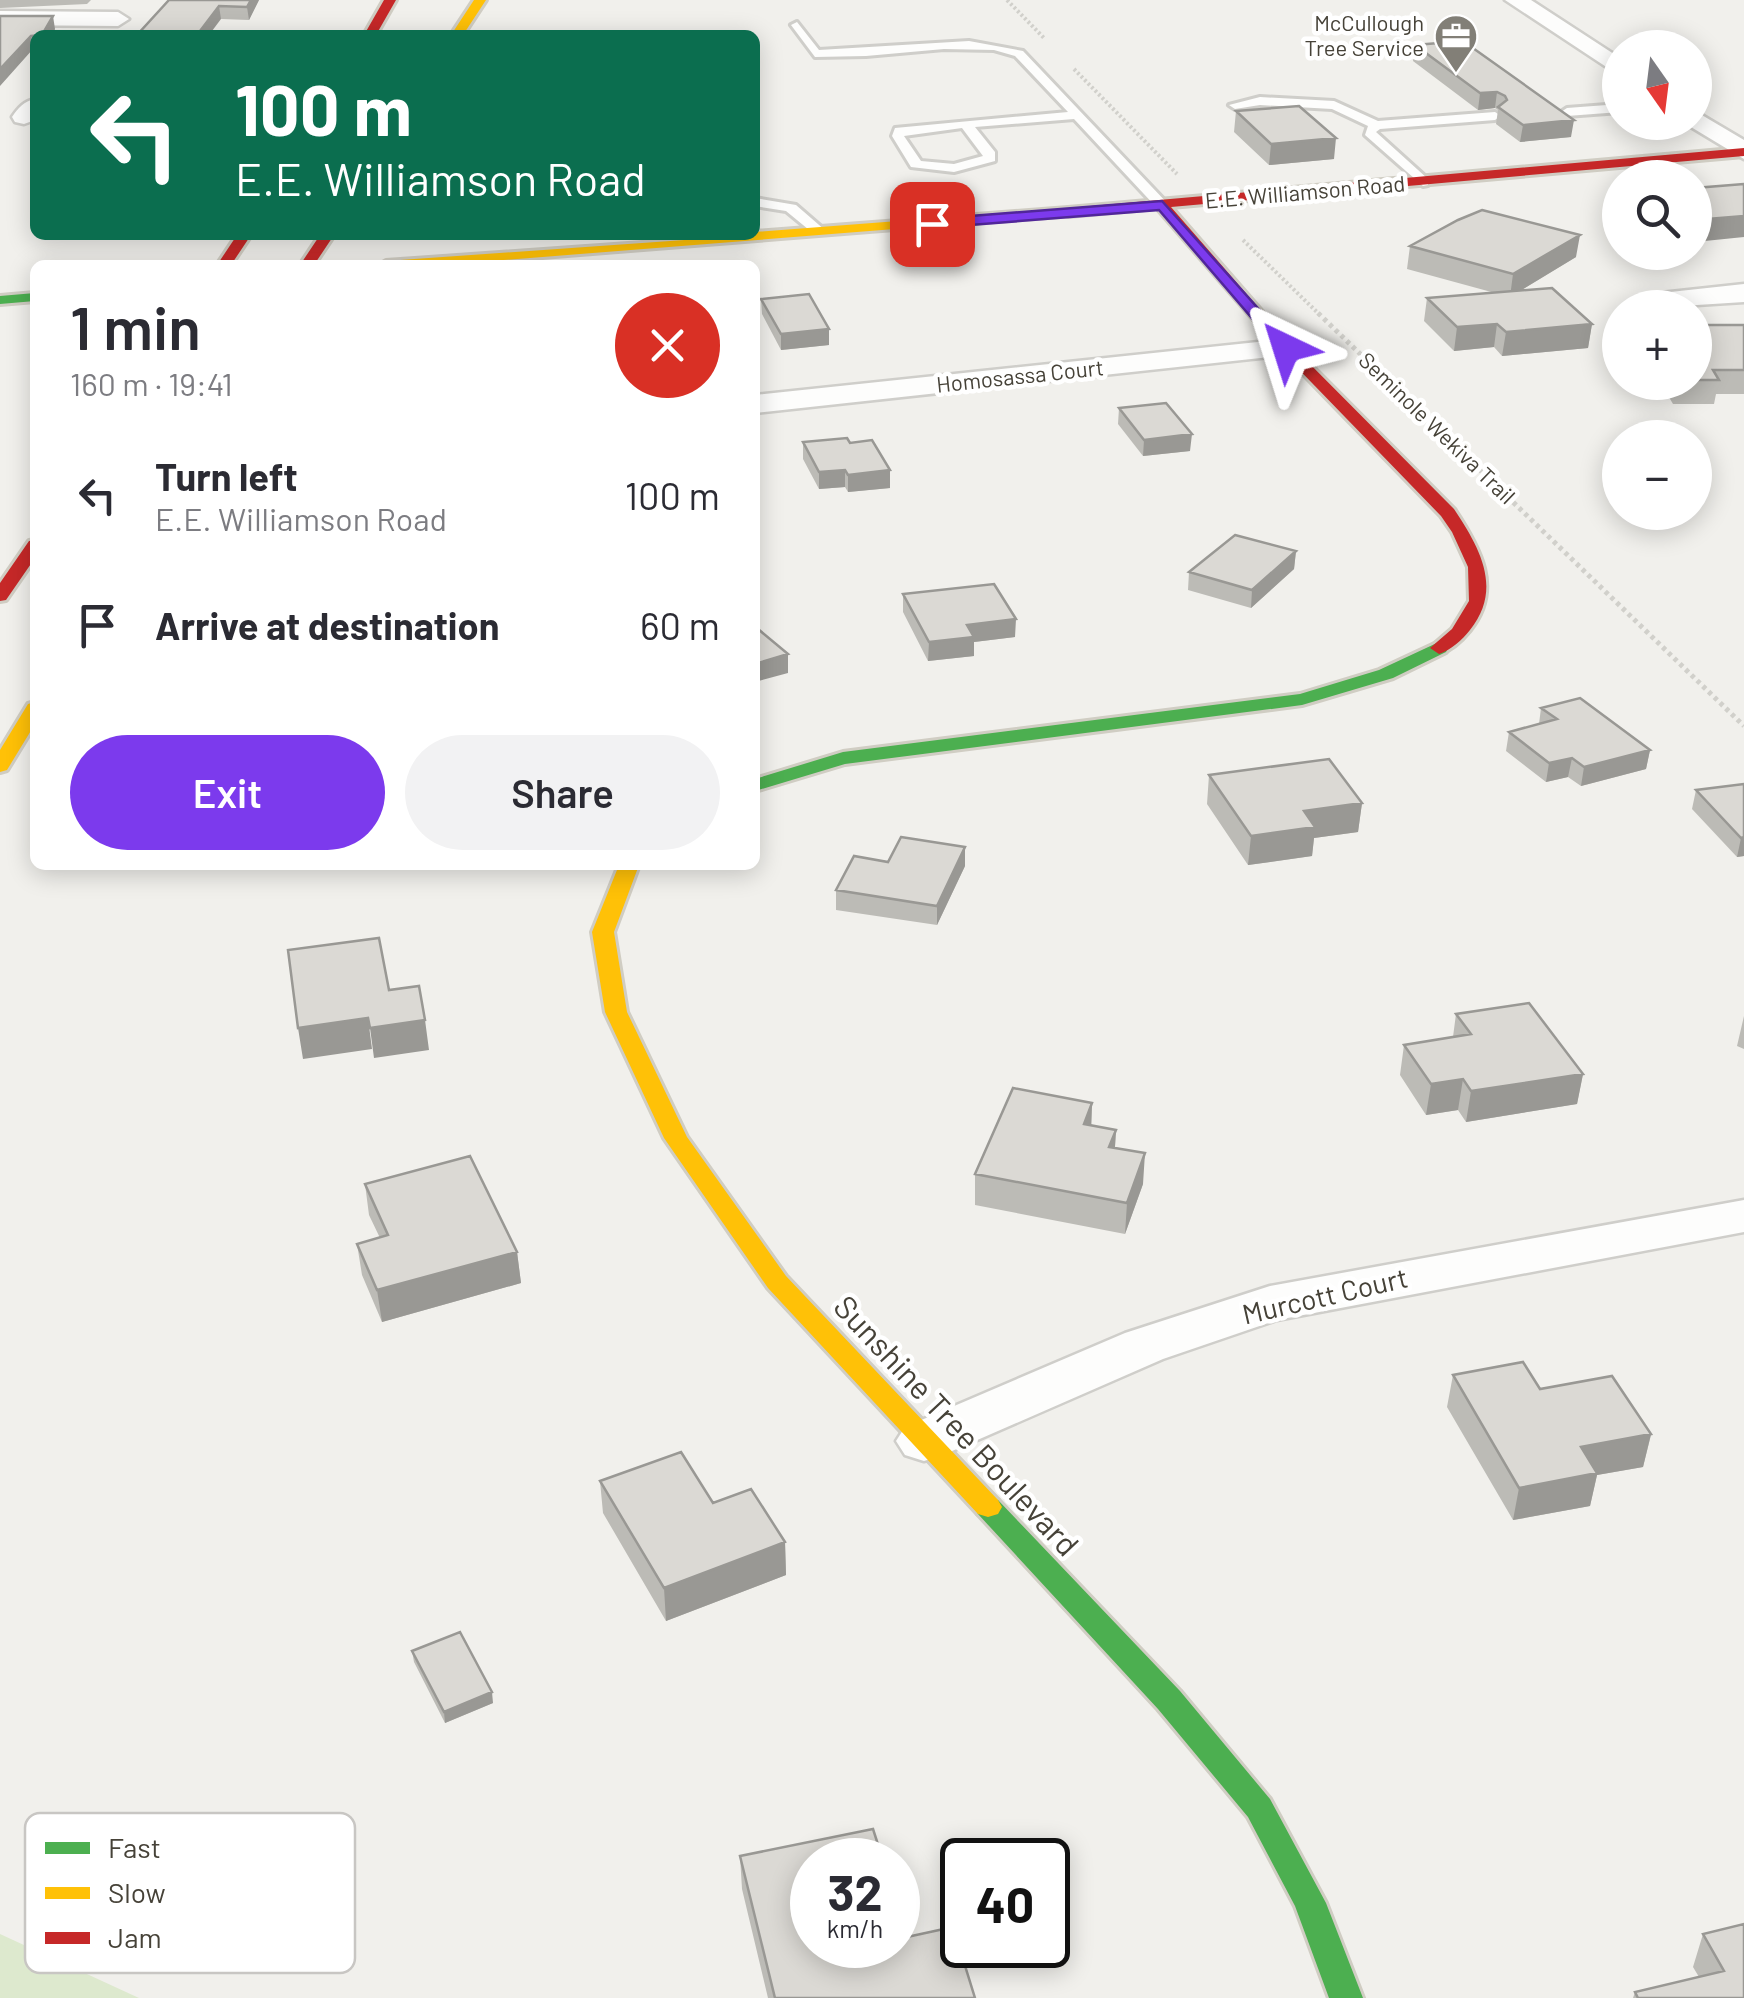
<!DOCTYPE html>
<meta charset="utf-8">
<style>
body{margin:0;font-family:Barlow,sans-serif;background:#f2f2f3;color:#2b2b33;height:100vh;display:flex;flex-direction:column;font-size:38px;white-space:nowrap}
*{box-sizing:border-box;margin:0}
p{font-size:32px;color:#7c7c81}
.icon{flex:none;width:55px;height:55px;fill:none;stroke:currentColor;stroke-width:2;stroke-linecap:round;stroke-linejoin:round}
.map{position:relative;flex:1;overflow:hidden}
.panel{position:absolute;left:30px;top:260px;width:730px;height:610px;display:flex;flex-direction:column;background:#fff;border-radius:15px;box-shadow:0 5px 25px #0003}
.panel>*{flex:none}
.banner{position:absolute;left:30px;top:30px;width:730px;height:210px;border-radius:15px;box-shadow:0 5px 25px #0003;background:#0b6e4f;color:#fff;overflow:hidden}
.needle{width:65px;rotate:166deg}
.fabs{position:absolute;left:1602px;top:30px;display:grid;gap:20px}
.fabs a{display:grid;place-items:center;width:110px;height:110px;border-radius:50%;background:#fff;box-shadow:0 5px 25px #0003;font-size:50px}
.speed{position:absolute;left:790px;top:1838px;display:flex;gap:20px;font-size:50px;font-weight:700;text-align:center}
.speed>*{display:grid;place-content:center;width:130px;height:130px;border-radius:50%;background:#fff;box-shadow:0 5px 25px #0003;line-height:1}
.speed small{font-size:25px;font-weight:400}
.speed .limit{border:5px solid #111;border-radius:15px;background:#fff;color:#111}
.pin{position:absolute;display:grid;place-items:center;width:85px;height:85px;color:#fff;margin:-42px;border-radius:20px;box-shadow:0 5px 15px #0006}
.me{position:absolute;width:110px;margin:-55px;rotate:319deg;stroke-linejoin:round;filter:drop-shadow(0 0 8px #0008)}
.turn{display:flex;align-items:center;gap:35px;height:210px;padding:0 40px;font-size:45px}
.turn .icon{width:130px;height:130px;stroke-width:2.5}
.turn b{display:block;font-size:70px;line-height:85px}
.round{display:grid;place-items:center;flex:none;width:105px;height:105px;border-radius:52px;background:#f2f2f3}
.overview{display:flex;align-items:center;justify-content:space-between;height:170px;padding:0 40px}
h1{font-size:60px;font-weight:600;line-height:75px}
.primary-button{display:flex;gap:20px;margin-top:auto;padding:20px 40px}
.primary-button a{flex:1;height:115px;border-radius:60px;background:#7c3aed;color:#fff;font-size:40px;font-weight:600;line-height:115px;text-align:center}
.primary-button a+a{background:#f2f2f3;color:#2b2b33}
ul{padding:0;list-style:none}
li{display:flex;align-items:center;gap:30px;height:130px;padding:0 40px}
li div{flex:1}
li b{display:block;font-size:38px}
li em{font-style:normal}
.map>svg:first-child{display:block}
.green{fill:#dde9ce}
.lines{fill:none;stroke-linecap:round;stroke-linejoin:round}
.lane-casing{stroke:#cfceca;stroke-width:6}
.street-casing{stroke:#cfceca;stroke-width:5}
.fast-casing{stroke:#d0cdc3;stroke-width:6}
.slow-casing{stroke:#d0cdc3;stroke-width:6}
.jam-casing{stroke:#d0cdc3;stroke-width:6}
.path-far1{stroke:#d1d0cb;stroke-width:4;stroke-dasharray:2.5 2.5;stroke-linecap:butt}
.path{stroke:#d1d0cb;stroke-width:5;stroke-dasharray:4 4;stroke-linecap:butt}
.lane{fill:#fdfdfc;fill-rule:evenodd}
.street{fill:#fdfdfc;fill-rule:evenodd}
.fast{fill:#4caf50;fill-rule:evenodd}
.slow{fill:#ffc107;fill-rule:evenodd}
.jam{fill:#c62828;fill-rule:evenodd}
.wall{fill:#bcbbb6}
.shaded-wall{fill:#999894}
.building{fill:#dbd9d4;stroke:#999894;stroke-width:2.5}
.route{fill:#7c3aed;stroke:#51269a;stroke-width:2.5}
.labels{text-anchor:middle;stroke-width:9;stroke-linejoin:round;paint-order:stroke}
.far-poi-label{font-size:22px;fill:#464238;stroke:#fff;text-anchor:end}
.far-street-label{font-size:22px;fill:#464238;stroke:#fff}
.street-label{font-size:28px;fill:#464238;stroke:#fff}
.near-street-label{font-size:32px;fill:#464238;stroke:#fff}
.key{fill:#fff;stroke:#c8c6c3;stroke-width:2.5}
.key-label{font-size:28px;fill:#464238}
</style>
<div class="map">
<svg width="1744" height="1998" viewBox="0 0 1744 1998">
<rect width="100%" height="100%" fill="#f1f0ec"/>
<!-- green -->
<path class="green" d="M0 1934 139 1998H0Z"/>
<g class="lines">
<!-- lane casing -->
<g class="lane-casing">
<path id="lane" d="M797 22 819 50 969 41 1023 51 1169 205 1157 208 1074 119 975 127 995 152V161L954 172 911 167 892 136 895 128 1068 112 1015 56 994 50 944 49 866 56 815 57 791 25ZM962 128 983 156 954 164 921 161 904 136Z
M1260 97 1334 101 1378 121 1495 112 1501 116 1495 120 1380 129 1376 132 1428 179V185L1423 186 1365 135 1368 126 1332 109 1260 105 1235 109 1229 105Z
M1620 104V112L1567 116 1561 112 1567 108Z
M755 198 796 205 826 231 814 234 786 211 755 206Z"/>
</g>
<!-- street casing -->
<g class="street-casing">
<path id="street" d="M1505 0H1531L1620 58V76Z
M0 11 118 12 129 19 118 26 0 25Z
M35 99V120L24 124 15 122 12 117C18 108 24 101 35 99Z
M1695 111 1744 140V159L1686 124 1695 122Z
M1744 284V302L1650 308 1646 302 1651 296 1661 293Z
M1286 339 1297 342 1301 348 1297 354 755 413V395Z
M1744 1200V1232L1277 1320 1163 1359 943 1455 924 1461 905 1455 896 1441 905 1427 1125 1333 1270 1286Z"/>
</g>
<!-- fast casing -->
<g class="fast-casing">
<path id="fast" d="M35 293V301L0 304V296Z
M1439 642 1448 648 1446 652 1393 678 1302 705 845 764 755 791V779L843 752 1300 694 1379 670Z
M988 1497 998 1500 1180 1691 1270 1799 1326 1903 1363 1998H1329L1295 1906 1248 1817 1158 1709 978 1514 974 1507 978 1500Z"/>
</g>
<!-- slow casing -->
<g class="slow-casing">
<path id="slow" d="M474 0H486L463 35H451Z
M1068 208 1075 212 1073 215 441 265H379L386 261 755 235V232Z
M35 702V724L7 770 0 772V750L28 704Z
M619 865H639L614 932 627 1012 687 1137 786 1276 998 1500 1002 1507 998 1514 988 1517 978 1514 768 1288 664 1138 605 1012 592 932Z"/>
</g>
<!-- jam casing -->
<g class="jam-casing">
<path id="jam" d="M384 0H396L376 35H364Z
M1744 148V156L1171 207 1291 345 1454 509C1480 548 1503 589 1470 630 1462 640 1451 650 1439 654L1430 648 1452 629 1469 601 1468 567 1452 532 1441 516 1281 351 1157 208 1068 216 1061 212 1068 208Z
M237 235H251L231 265H217Z
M320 235H334L314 265H300Z
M35 540V558L6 600 0 601V583L29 541Z"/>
</g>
<!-- path-far1 -->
<path class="path-far1" d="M1007 0 1044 38
M1074 69 1177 174
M1243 240 1321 316"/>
<!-- path -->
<path class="path" d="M1318 313 1744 726"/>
<!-- lane -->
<use href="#lane" class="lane"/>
<!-- street -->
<use href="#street" class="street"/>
<!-- fast -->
<use href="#fast" class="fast"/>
<!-- slow -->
<use href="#slow" class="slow"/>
<!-- jam -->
<use href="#jam" class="jam"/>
</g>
<!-- wall -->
<path class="wall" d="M0 0H91L87 4 0 8Z
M169 0H259L249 20 221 19Z
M0 16 55 29 52 35H35V49H33Z
M1463 41 1571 137 1520 142 1496 124 1498 110 1495 108 1478 110 1413 61 1415 45Z
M1236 111 1334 159 1269 165 1234 132Z
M1410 246 1576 257 1520 291 1592 324 1588 348 1502 356 1494 347 1454 351 1424 321 1427 298 1495 293 1407 269Z
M761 299 829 345 781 350 762 314Z
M1703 325H1744V394H1716L1714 404H1673L1660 382H1695V332H1702Z
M1119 408 1190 451 1143 456 1118 424Z
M803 442 850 443 890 488 848 492 845 487 819 489 803 459Z
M1296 551 1294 569 1251 608 1188 590 1189 572Z
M903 594 1015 637 974 642V656L928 661 903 612Z
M1541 708 1650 750 1646 769 1581 786 1568 777 1546 782 1506 751 1509 732 1539 724Z
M1209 775 1362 803 1358 832 1314 838 1312 856 1248 865 1207 804Z
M1744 784V856L1737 857 1692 809 1696 790Z
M965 866 937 925 836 910V890Z
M1456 1014 1583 1074 1577 1104 1466 1122 1458 1110 1426 1115 1400 1075 1404 1045 1453 1037Z
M1744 1016V1049L1737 1046Z
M1092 1103 1091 1126 1116 1130 1115 1148 1143 1184 1125 1234 975 1205V1174Z
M365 1184 517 1252 521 1283 382 1322 362 1275 357 1244 380 1238 369 1215Z
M1453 1375 1540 1389 1651 1435 1643 1467 1597 1475 1590 1506 1513 1520 1447 1407Z
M600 1481 713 1503 785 1542 786 1575 666 1621 603 1513Z
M412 1651 493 1703 445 1723 414 1662Z
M740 1856 907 1937 975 1998H768L742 1889Z
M1703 1934 1744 1998H1633L1635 1992 1699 1977 1693 1967Z"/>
<!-- shaded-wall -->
<path class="shaded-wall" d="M251 0H259L249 20 247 7Z
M219 6 221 19 209 35H197Z
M53 16 55 29 52 35H42Z
M31 36 33 49 0 86V69Z
M1497 92 1495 108 1478 110 1480 93Z
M1574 120 1571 137 1520 142 1523 125Z
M1336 138 1334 159 1269 165 1271 144Z
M1744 216V237L1695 242V220Z
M1580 235 1576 257 1510 297 1513 274Z
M1497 324 1494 347 1454 351 1457 327Z
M1592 324 1588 348 1502 356 1506 332Z
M829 329V345L781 350V334Z
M1192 434 1190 451 1143 456 1144 440Z
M845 470V487L819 489V472Z
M890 470V488L848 492V475Z
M1296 551 1294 569 1251 608 1252 590Z
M1016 619 1015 637 974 642V656L928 661 929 642 967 625Z
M788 654V673L755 682V664Z
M1650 750 1646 769 1581 786 1584 767Z
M1572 758 1568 777 1546 782 1549 763Z
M1362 803 1358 832 1314 838 1312 856 1248 865 1251 836 1304 811Z
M1744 837V856L1737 857 1741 838Z
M965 847V866L937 925V906Z
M368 1018 372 1049 303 1059 298 1028Z
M425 1020 429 1050 374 1058 370 1028Z
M1583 1074 1577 1104 1466 1122 1471 1091Z
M1463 1079 1458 1110 1426 1115 1431 1084Z
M1092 1103 1091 1134 1084 1124Z
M1116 1130 1114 1161 1109 1147Z
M1145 1153 1143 1184 1125 1234 1127 1203Z
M517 1252 521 1283 382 1322 377 1290Z
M1651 1434 1643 1467 1597 1475 1590 1506 1513 1520 1519 1488 1581 1447Z
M785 1542 786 1575 666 1621 664 1588Z
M492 1692 493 1703 445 1723 444 1712Z"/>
<!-- building -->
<path class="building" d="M169 0H251L247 7 219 6 197 35H137Z
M0 16H53L42 35 31 36 0 69Z
M1463 41 1574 120 1523 125 1498 107 1507 100 1505 96 1497 92 1480 93 1415 45Z
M1299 106 1336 138 1271 144 1236 111Z
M1744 184V216L1695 220V188Z
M1482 210 1580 235 1513 274 1410 246 1458 220Z
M1552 288 1592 324 1506 332 1497 324 1457 327 1427 298Z
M809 294 829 329 781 334 761 299Z
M1703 325H1744V370H1713L1719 380H1695V332H1708Z
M1166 403 1192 434 1144 440 1119 408Z
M847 438 850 443 872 440 890 470 848 475 845 470 819 472 803 442Z
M1235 535 1296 551 1252 590 1189 572Z
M994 584 1016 619 967 625 974 637 929 642 903 594Z
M758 629 788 654 755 664V630Z
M1580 698 1650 750 1584 767 1572 758 1549 763 1509 732 1557 719 1541 708Z
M1329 759 1362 803 1304 811 1315 827 1251 836 1209 775Z
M1744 784V837L1741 838 1696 790Z
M901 837 965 847 937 906 836 890 854 856 888 862Z
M379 938 389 990 419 986 425 1020 370 1028 368 1018 298 1028 288 950Z
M1529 1003 1583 1074 1471 1091 1463 1079 1431 1084 1404 1045 1471 1034 1456 1014Z
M1013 1088 1092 1103 1084 1124 1116 1130 1109 1147 1145 1153 1127 1203 975 1174Z
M470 1156 517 1252 377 1290 357 1244 388 1235 365 1184Z
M1523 1362 1540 1389 1612 1376 1651 1434 1581 1447 1597 1473 1519 1488 1453 1375Z
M681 1452 713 1503 751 1489 785 1542 664 1588 600 1481Z
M460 1632 492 1692 444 1712 412 1651Z
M873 1829 883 1860H812V1945H898V1907L907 1937 953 1927 975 1998H775L740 1856Z
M1744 1924V1998H1638L1635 1992 1724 1971 1703 1934Z"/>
<!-- route -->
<path class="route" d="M1162 201 1291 345V351H1280L1159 210 932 228 925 224 932 219Z"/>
<!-- icons -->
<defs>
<g id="office-pin" transform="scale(2.25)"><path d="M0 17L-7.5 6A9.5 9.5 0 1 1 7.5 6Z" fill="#827f77" stroke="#fff"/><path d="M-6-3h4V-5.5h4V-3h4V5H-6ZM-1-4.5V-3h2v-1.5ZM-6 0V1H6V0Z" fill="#fff"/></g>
</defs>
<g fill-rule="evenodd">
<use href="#office-pin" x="1456" y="36"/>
</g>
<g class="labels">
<!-- far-poi labels -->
<g class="far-poi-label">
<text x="1424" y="31">McCullough<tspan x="1424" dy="25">Tree Service</tspan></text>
</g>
<!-- far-street labels -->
<g class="far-street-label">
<text transform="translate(1305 192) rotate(-5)" y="8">E.E. Williamson Road</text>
<text transform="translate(1020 376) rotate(-6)" y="8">Homosassa Court</text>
<text transform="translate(1437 428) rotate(44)" y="8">Seminole Wekiva Trail</text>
</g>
<!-- street labels -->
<g class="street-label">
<text transform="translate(1325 1296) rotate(-13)" y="10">Murcott Court</text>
</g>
<!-- near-street labels -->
<g class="near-street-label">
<text transform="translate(956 1426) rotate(47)" y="11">Sunshine Tree Boulevard</text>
</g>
</g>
<!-- legend -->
<rect x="25" y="1813" width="330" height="160" rx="15" class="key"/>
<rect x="45" y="1842" width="45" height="12" fill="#4caf50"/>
<rect x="45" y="1887" width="45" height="12" fill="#ffc107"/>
<rect x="45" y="1932" width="45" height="12" fill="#c62828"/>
<g class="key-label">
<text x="108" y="1858">Fast</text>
<text x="108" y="1903">Slow</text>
<text x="108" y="1948">Jam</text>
</g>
</svg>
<div class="fabs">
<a><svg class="needle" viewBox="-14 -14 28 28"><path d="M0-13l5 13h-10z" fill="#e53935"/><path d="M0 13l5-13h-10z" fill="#7c7c81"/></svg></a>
<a><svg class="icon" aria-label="search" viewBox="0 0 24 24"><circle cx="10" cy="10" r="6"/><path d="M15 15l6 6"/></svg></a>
<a>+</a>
<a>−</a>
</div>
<div class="speed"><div>32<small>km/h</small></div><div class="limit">40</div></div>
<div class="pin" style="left:932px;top:224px;background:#d93025"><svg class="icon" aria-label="arrive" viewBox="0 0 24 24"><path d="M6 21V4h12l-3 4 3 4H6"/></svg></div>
<svg class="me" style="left:1286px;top:348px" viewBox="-20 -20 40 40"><path d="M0-17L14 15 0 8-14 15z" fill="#7c3aed" stroke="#fff" stroke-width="4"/></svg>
<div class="banner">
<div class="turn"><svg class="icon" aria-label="left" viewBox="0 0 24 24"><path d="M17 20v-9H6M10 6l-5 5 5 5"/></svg><div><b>100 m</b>E.E. Williamson Road</div></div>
</div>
<section class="panel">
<div class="overview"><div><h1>1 min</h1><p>160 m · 19:41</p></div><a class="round" style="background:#d93025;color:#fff"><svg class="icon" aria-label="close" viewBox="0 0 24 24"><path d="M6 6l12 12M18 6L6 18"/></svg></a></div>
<ul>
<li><svg class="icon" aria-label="left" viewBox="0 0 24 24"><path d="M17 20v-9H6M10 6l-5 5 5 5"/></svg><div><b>Turn left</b><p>E.E. Williamson Road</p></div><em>100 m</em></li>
<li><svg class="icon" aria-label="arrive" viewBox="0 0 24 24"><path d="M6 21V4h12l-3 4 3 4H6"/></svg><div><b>Arrive at destination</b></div><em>60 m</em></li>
</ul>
<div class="primary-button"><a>Exit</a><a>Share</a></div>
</section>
</div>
